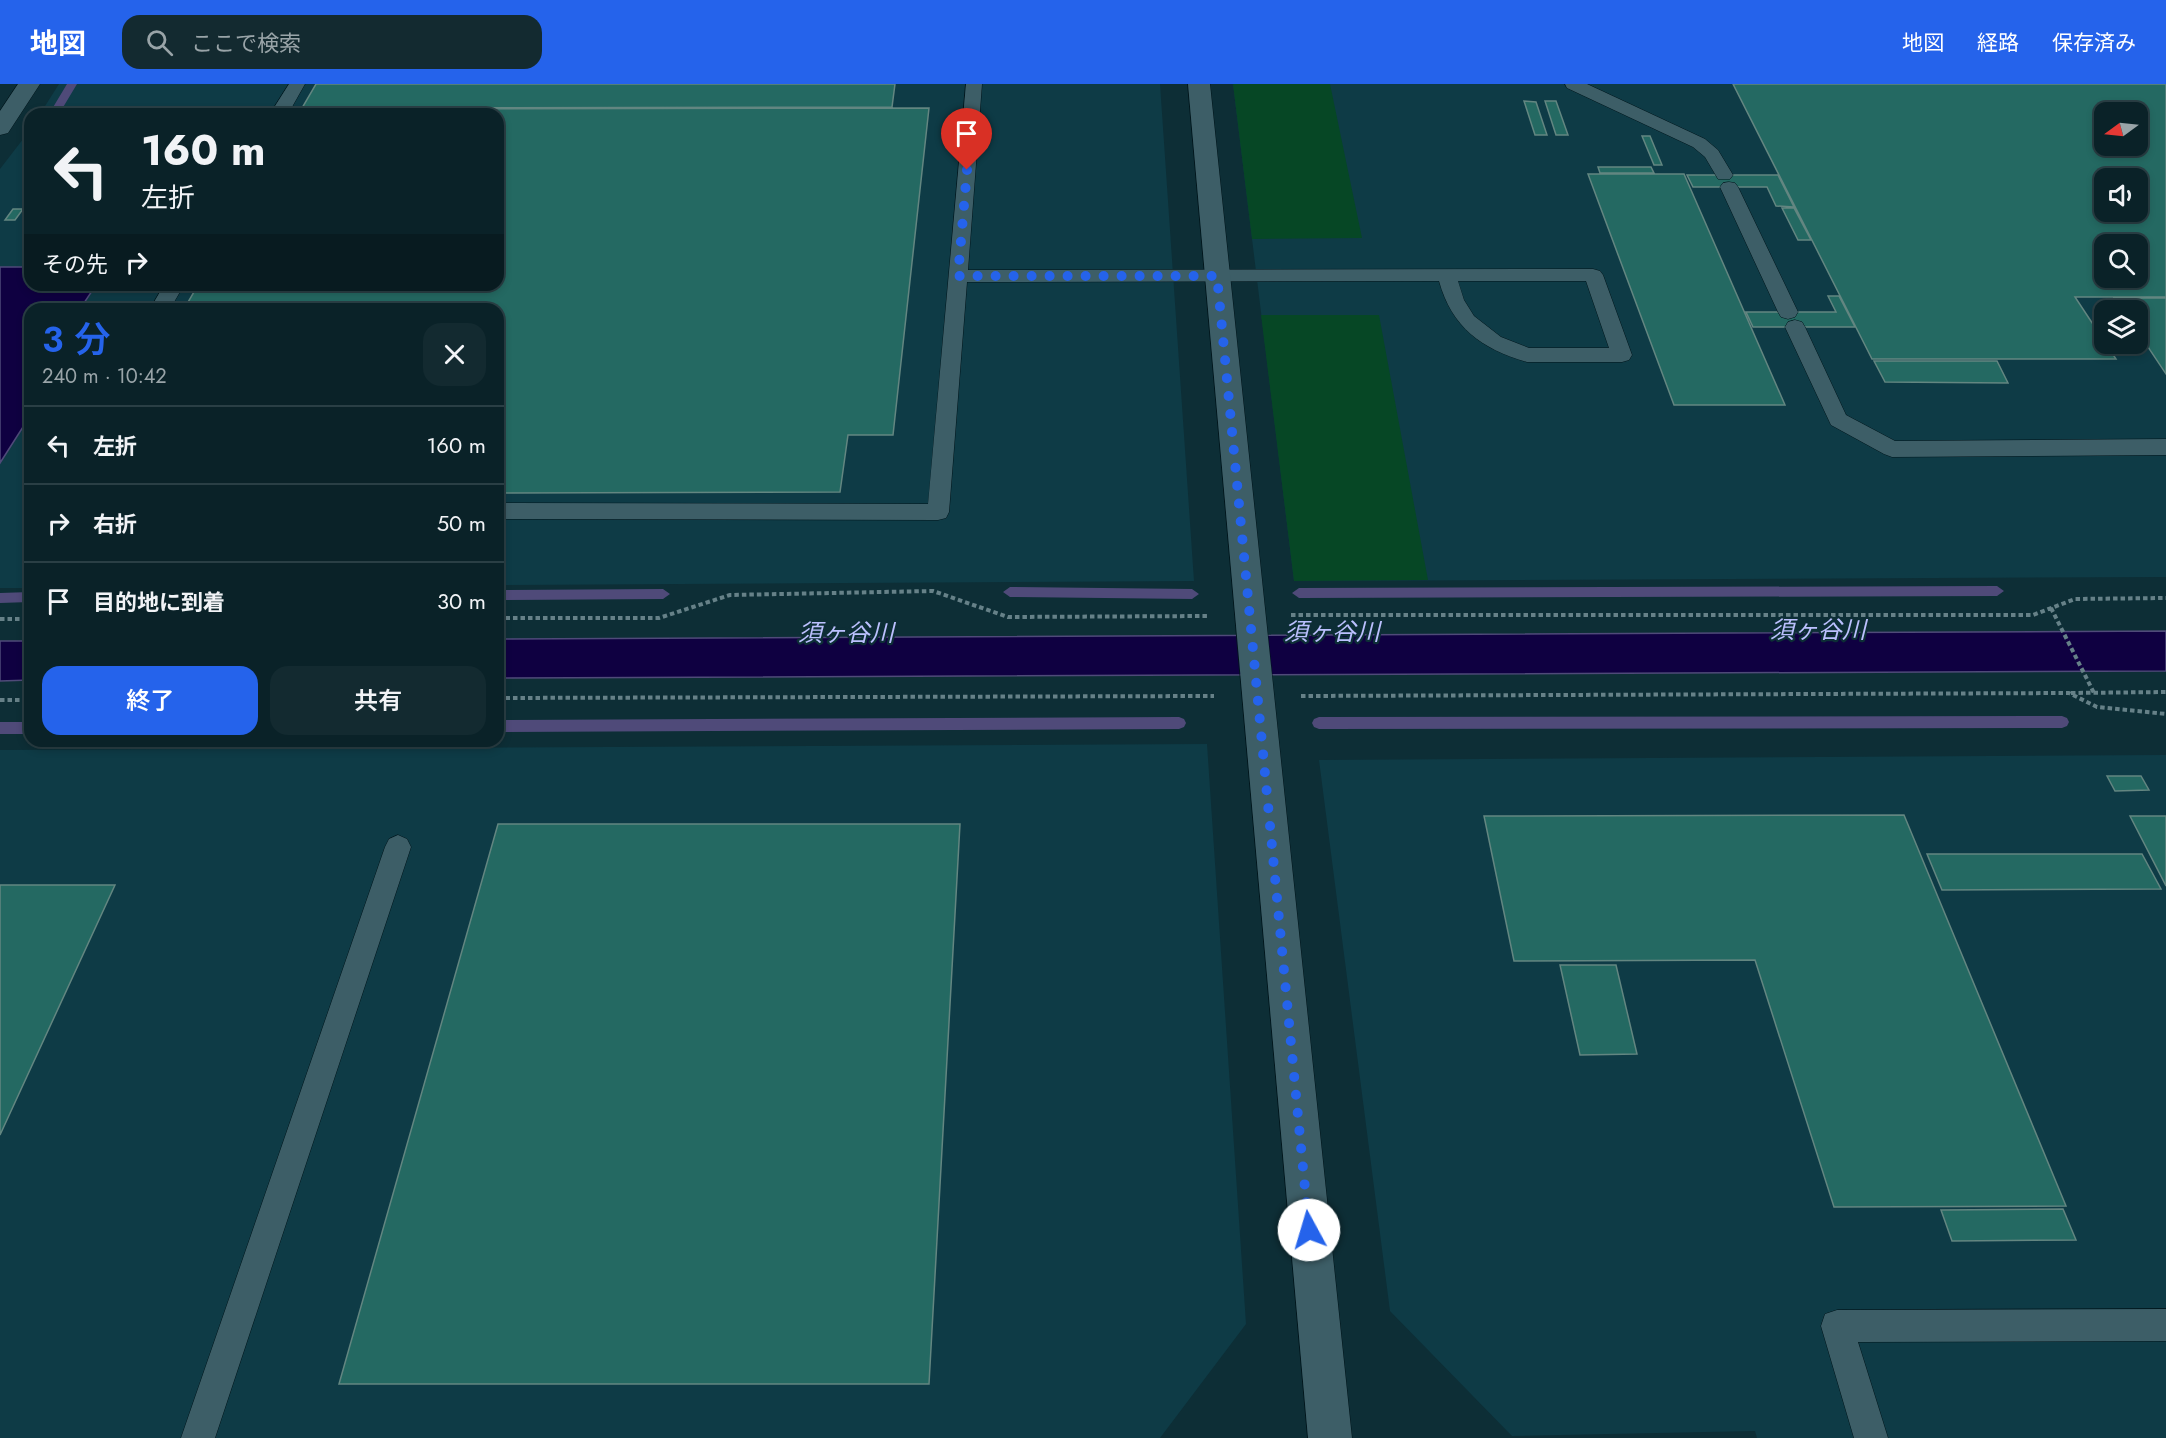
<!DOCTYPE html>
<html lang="ja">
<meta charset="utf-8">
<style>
body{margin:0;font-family:Jost,"Noto Sans JP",sans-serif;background:#132a30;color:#f1f3f6;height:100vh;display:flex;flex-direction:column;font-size:22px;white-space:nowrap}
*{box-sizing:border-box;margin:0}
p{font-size:20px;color:#99a4a8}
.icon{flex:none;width:33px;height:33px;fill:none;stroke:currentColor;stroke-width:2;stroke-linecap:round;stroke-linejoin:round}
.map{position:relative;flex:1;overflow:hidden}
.drawer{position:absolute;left:24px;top:219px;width:480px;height:444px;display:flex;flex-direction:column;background:#0a2228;border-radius:18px;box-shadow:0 3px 9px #0003,0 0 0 2px #2a3f45}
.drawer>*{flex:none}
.banner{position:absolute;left:24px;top:24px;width:480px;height:183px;border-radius:18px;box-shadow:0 3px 9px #0003,0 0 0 2px #2a3f45;background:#0a2228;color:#f1f3f6;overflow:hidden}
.needle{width:39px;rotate:255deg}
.buttons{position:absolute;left:2094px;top:18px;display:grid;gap:12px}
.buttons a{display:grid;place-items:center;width:54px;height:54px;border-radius:12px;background:#0a2228;box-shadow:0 3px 9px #0003,0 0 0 2px #2a3f45;font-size:30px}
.pin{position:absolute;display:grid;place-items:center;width:51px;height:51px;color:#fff;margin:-62px -26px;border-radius:50% 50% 50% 0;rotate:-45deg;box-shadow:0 0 6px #0007}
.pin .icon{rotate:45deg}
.me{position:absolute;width:66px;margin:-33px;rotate:354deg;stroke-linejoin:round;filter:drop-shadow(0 0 4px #0008)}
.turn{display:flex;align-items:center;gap:21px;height:126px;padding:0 18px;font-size:27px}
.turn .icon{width:78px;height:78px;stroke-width:2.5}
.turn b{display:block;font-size:42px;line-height:51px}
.then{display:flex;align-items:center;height:57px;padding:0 18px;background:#0003;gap:12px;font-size:22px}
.round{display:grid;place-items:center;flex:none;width:63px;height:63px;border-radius:18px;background:#132a30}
.head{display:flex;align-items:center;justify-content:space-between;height:102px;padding:0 18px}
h1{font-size:36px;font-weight:600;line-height:45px;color:#2563eb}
.primary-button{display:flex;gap:12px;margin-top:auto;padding:12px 18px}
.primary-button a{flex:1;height:69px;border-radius:18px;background:#2563eb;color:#fff;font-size:24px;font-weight:600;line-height:69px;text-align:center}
.primary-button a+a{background:#132a30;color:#f1f3f6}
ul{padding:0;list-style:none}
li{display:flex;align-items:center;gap:18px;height:78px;padding:0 18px;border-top:2px solid #2a3f45}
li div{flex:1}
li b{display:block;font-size:22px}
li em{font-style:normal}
header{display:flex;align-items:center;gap:36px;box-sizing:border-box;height:84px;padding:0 30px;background:#2563eb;color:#fff}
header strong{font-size:28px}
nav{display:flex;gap:33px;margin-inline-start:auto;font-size:21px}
.search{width:420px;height:54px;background:#132a30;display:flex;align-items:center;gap:15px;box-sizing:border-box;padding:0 21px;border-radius:18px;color:#99a4a8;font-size:22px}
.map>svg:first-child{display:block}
.built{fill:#0e3b46;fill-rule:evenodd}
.green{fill:#064725}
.water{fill:#0f0041;stroke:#4f4a79;stroke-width:1.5}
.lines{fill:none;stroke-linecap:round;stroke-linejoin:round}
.stream{fill:#4f4a79;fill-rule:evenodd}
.building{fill:#246962;stroke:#638681;stroke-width:1.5;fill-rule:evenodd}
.service-casing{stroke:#00151b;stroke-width:1}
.tertiary-casing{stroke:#00151b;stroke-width:1}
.path{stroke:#668188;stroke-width:4;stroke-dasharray:4.5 3;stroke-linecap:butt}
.service{fill:#3d5e67;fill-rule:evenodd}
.tertiary{fill:#3d5e67;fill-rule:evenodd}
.route{stroke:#2563eb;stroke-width:10;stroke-dasharray:0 18}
.labels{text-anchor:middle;stroke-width:4.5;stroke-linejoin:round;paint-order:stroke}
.water-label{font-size:24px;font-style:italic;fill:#bbc0fe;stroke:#0d2e36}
</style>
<header>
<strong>地図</strong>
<div class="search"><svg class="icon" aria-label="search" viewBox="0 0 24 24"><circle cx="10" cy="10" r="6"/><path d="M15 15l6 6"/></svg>ここで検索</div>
<nav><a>地図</a><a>経路</a><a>保存済み</a></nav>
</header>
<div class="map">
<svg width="2166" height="1354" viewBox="0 0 2166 1354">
<rect width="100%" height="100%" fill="#0d2e36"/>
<!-- built -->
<path class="built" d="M59 0H1160L1194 497 498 501V225H30V504H0V85L30 46V201H498V30H40Z
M1233 0H2166V493L1294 497ZM2104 28H2138V62H2104ZM2104 94H2138V128H2104ZM2104 160H2138V194H2104ZM2104 226H2138V260H2104Z
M1207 660 1246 1240 1160 1354H0V666Z
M2166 671V1354H1757L1755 1347 1512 1352 1390 1227 1319 676Z"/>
<!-- green -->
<path class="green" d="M1233 0H1330L1362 154 1252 155Z
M1261 231H1379L1428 496 1294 497Z"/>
<!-- water -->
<path class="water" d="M0 183H30V201H96L80 225H30V332L0 379Z
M2166 547V587L498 594V555Z
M0 557H30V596L0 597Z"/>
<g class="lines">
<!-- stream -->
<path class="stream" d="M67 0H77L59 30H49Z
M1997 502 2004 507 1997 512 1299 514 1292 509 1299 504Z
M1010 503 1192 505 1199 510 1192 515 1010 513 1003 508Z
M663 505 670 510 663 515 498 516V506Z
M30 508V518L0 519V509Z
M2062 632 2067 634 2069 638 2067 642 2062 644 1319 645 1314 643 1312 639 1314 635 1319 633Z
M1179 633 1184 635 1186 639 1184 643 1179 645 498 648V636Z
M0 638H30V650H0Z"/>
</g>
<!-- building -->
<path class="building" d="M316 0H895L892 23 302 24Z
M1733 0H2166V213H2075L2116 275H1872ZM2104 28H2138V62H2104ZM2104 94H2138V128H2104ZM2104 160H2138V194H2104Z
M1524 17 1536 18 1547 51H1535Z
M1545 17H1556L1568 51H1556Z
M929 24 893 351H848L840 408 498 409V225H184L198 201H498V30H298L301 25Z
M1642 52H1650L1662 81H1654Z
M1598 83H1651L1654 89H1600Z
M1588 90H1684L1785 321H1674Z
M1687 91H1778L1794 123 1776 122 1767 103H1693Z
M1782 124H1794L1811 156H1798Z
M13 125H23L15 136H5Z
M1828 212H1839L1855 243H1753L1746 228H1836Z
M2114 214H2166V290L2138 248V226H2122Z
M1874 277H1997L2008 299 1885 298Z
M2107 692H2141L2149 706 2115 707Z
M1904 731 2066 1122 1834 1123 1755 876 1514 877 1484 732Z
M2130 732H2166V802Z
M498 740H960L929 1300H339Z
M1927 770H2142L2161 805 1942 806Z
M0 801H115L0 1051Z
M1560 881H1616L1637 970 1580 971Z
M2063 1125 2076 1156 1952 1157 1941 1126Z"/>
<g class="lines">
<!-- service casing -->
<g class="service-casing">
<path id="service" d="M289 0H305L288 30H270Z
M966 0H982L968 186 1593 185 1600 187 1603 191 1632 271 1629 276 1622 278H1527C1482 265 1452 244 1439 197L967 198 949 428 946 434 938 436 498 435V419L928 420ZM1458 197H1586L1609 264H1529L1501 253 1474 232 1464 216Z
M1565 0H1587L1705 55 1718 66 1733 91 1730 95H1718L1705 73 1693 63 1567 4Z
M1729 98 1735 99 1738 103 1798 228 1795 233 1788 235 1781 233 1778 228 1720 103 1723 99Z
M164 201H184L170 225H150Z
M1795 236 1802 238 1805 243 1846 331 1895 357 2166 355V371L1892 373 1884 370 1831 341 1785 243 1788 238Z
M398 751 407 755 411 763 215 1354H181L385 763 389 755Z
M2166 1225V1257L1858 1258 1888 1354H1854L1821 1242 1825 1230 1837 1226Z"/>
</g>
<!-- tertiary casing -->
<g class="tertiary-casing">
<path id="tertiary" d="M18 0H40L8 49 0 51V27Z
M1188 0H1210L1352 1354H1308Z"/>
</g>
<!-- path -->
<path class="path" d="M2051 524 2094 609
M1291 531H2033L2075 515 2166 514
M498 534H659L730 511 933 507 1008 533 1209 532
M0 535H30
M2071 609 2166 608
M1301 612 2069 609 2097 623 2166 630
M498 614 1214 612
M0 616H30"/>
<!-- service -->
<use href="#service" class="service"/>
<!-- tertiary -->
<use href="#tertiary" class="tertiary"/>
</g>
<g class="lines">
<!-- route -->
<path class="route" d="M967 86 958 192H1217L1309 1146"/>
</g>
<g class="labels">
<!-- water labels -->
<g class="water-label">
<text x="1818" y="554">須ヶ谷川</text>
<text x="1332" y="556">須ヶ谷川</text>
<text x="846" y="557">須ヶ谷川</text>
</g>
</g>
</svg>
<div class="buttons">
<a><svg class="needle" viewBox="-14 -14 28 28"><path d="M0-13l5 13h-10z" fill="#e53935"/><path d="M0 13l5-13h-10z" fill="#99a4a8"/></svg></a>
<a><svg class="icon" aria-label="sound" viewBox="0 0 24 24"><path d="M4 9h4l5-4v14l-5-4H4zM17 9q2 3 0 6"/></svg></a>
<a><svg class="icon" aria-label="search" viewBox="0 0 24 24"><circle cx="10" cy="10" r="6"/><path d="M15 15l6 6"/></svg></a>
<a><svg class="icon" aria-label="layers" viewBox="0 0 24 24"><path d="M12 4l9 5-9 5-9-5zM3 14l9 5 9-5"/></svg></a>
</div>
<div class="pin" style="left:967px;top:86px;background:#d93025"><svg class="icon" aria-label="arrive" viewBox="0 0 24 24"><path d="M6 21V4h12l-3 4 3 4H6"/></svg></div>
<svg class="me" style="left:1309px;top:1146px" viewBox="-20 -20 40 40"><circle r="19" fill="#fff"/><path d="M0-13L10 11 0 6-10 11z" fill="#2563eb"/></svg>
<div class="banner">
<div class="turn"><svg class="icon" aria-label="left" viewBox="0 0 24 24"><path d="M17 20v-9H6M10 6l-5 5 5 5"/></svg><div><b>160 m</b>左折</div></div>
<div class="then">その先<svg class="icon" aria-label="right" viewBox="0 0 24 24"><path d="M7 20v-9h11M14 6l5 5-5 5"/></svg></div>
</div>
<section class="drawer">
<div class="head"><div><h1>3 分</h1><p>240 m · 10:42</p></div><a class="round"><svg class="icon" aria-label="close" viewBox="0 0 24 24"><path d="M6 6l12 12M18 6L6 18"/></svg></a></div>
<ul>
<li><svg class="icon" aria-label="left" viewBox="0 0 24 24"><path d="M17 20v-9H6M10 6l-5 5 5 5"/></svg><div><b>左折</b></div><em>160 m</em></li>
<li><svg class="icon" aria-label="right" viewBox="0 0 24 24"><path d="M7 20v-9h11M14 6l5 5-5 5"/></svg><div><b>右折</b></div><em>50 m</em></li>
<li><svg class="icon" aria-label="arrive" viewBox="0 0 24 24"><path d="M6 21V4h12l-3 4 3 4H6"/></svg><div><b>目的地に到着</b></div><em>30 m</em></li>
</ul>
<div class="primary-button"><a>終了</a><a>共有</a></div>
</section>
</div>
